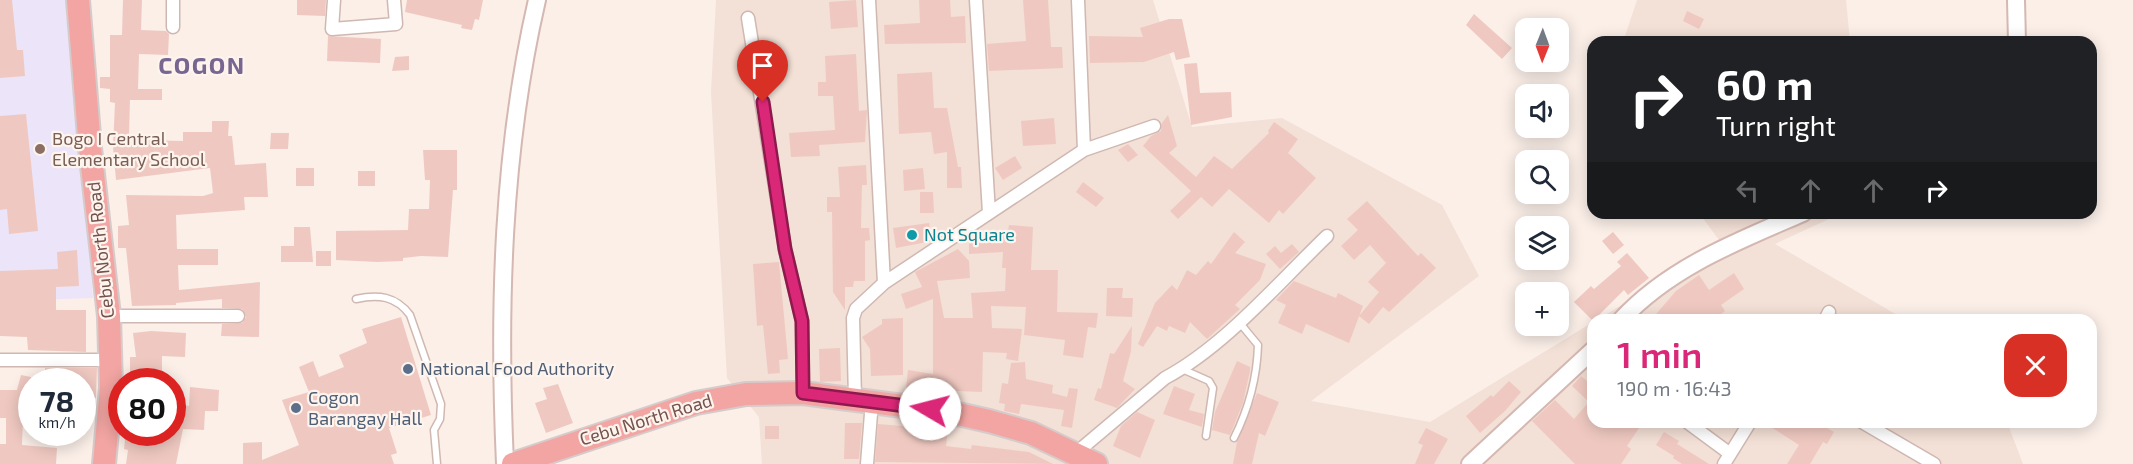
<!DOCTYPE html>
<meta charset="utf-8">
<style>
body{margin:0;font-family:"Exo 2",sans-serif;background:#f2f2f3;color:#1f2937;height:100vh;display:flex;flex-direction:column;font-size:22px;white-space:nowrap}
*{box-sizing:border-box;margin:0}
p{font-size:20px;color:#747a83}
.icon{flex:none;width:33px;height:33px;fill:none;stroke:currentColor;stroke-width:2;stroke-linecap:round;stroke-linejoin:round}
.map{position:relative;flex:1;overflow:hidden}
.panel{position:absolute;left:1587px;top:314px;width:510px;height:114px;display:flex;flex-direction:column;background:#fff;border-radius:18px;box-shadow:0 3px 15px #0003}
.panel>*{flex:none}
.guide{position:absolute;left:1587px;top:36px;width:510px;height:183px;border-radius:18px;box-shadow:0 3px 15px #0003;background:#202124;color:#fff;overflow:hidden}
.needle{width:39px;rotate:181deg}
.tools{position:absolute;left:1515px;top:18px;display:grid;gap:12px}
.tools a{display:grid;place-items:center;width:54px;height:54px;border-radius:12px;background:#fff;box-shadow:0 3px 15px #0003;font-size:30px}
.speed{position:absolute;left:18px;top:368px;display:flex;gap:12px;font-size:30px;font-weight:700;text-align:center}
.speed>*{display:grid;place-content:center;width:78px;height:78px;border-radius:50%;background:#fff;box-shadow:0 3px 15px #0003;line-height:1}
.speed small{font-size:15px;font-weight:400}
.speed .limit{border:9px solid #d22;background:#fff;color:#111}
.pin{position:absolute;display:grid;place-items:center;width:51px;height:51px;color:#fff;margin:-62px -26px;border-radius:50% 50% 50% 0;rotate:-45deg;box-shadow:0 0 6px #0007}
.pin .icon{rotate:45deg}
.me{position:absolute;width:66px;margin:-33px;rotate:278deg;stroke-linejoin:round;filter:drop-shadow(0 0 4px #0008)}
.turn{display:flex;align-items:center;gap:21px;height:126px;padding:0 30px;font-size:27px}
.turn .icon{width:78px;height:78px;stroke-width:2.5}
.turn b{display:block;font-size:42px;line-height:51px}
.lanes{display:flex;align-items:center;height:57px;padding:0 30px;background:#0003;justify-content:center;gap:30px;direction:ltr}
.lanes .off{opacity:.35}
.round{display:grid;place-items:center;flex:none;width:63px;height:63px;border-radius:18px;background:#f2f2f3}
.summary{display:flex;align-items:center;justify-content:space-between;height:102px;padding:0 30px}
h1{font-size:36px;font-weight:600;line-height:45px;color:#db2777}
.map>svg:first-child{display:block}
.residential{fill:#f3e0d6}
.education{fill:#ece4f8}
.building{fill:#efc9c1}
.lines{fill:none;stroke-linecap:round;stroke-linejoin:round}
.lane-casing{stroke:#cfb8b1;stroke-width:9}
.street-casing{stroke:#cfb8b1;stroke-width:15}
.secondary-casing{stroke:#d4b8b1;stroke-width:20}
.highway-casing{stroke:#d5cbca;stroke-width:26}
.lane{stroke:#fff;stroke-width:6}
.street{stroke:#fff;stroke-width:12}
.secondary{stroke:#fff;stroke-width:16}
.highway{stroke:#f2a5a2;stroke-width:22}
.route-casing{stroke:#8e194d;stroke-width:15}
.route{stroke:#db2777;stroke-width:10}
.education-dot{fill:#8d6e63;stroke:#fef4ee;stroke-width:2}
.culture-dot{fill:#0f9aa8;stroke:#fef4ee;stroke-width:2}
.service-dot{fill:#5c6f8a;stroke:#fef4ee;stroke-width:2}
.labels{text-anchor:middle;stroke-width:4.5;stroke-linejoin:round;paint-order:stroke}
.education-label{font-size:18px;fill:#785e54;stroke:#fef4ee;text-anchor:start}
.culture-label{font-size:18px;fill:#0d838f;stroke:#fef4ee;text-anchor:start}
.street-label{font-size:18px;fill:#74524d;stroke:#fef4ee}
.service-label{font-size:18px;fill:#4e5e75;stroke:#fef4ee;text-anchor:start}
.district-label{font-size:24px;font-weight:bold;letter-spacing:1.5px;fill:#786590;stroke:#fef4ee}
</style>
<div class="map">
<svg width="2133" height="464" viewBox="0 0 2133 464">
<rect width="100%" height="100%" fill="#fbefe8"/>
<!-- residential -->
<path class="residential" d="M716 0H1153L1192 127 1282 118 1442 205 1479 276 1311 401 1430 422 1593 322V422H2007L2023 464H762L759 417 727 378 711 92Z
M1637 0H1846L1850 42H1623Z
M1699 213H1842L1775 244 1904 319 1597 320 1722 244Z"/>
<!-- education -->
<path class="education" d="M0 0H69L93 298 0 301Z"/>
<!-- building -->
<path class="building" d="M0 0H12L17 50H23L25 76 0 78Z
M123 0H142L141 30 166 31 169 34 168 55 139 54 138 89H162V100H130L129 135H139V140L183 141V132H212V121H229L228 136H232L235 165 266 163 268 197H244L245 210 176 215 177 249H218V265H178L179 290 260 282 259 337 221 336 222 324 242 323 246 317 242 309 222 308V299L176 303V305L132 306 126 248H118V226L129 225 126 195 203 196 213 193 210 168 116 180 113 147 115 103 110 102V89L100 88V77H110V35H122Z
M297 0H326L325 16 297 15Z
M407 0H483L479 20 475 19 472 30 461 28 462 25 405 12Z
M856 0 858 27 831 29 829 2Z
M919 0H950L951 17 965 16 966 43 885 44 884 25 920 23Z
M1023 0H1048L1051 47H1062L1063 68 989 71 987 44 1026 41Z
M1687 11 1704 19 1699 29 1683 21Z
M1474 14 1512 48 1502 59 1466 25Z
M1169 19H1182L1190 57 1176 60 1174 52 1144 62 1090 63 1089 36 1143 37 1140 28Z
M328 36 381 39 380 63 327 61Z
M856 54 859 111 867 110 865 142 819 145 820 156 791 157 789 133 835 130 833 96H818V82H826L825 56Z
M409 56V70L392 71 395 57Z
M1197 63 1200 93 1231 92 1232 117 1191 125 1184 64Z
M932 72 934 108H947L958 167H961L962 188H947V152L934 154 931 132 899 134 897 74Z
M26 114 38 231 9 234 7 209 0 210V116Z
M1168 115 1177 146 1169 153 1196 177 1214 156 1232 169 1269 133 1268 131 1274 122 1298 139 1288 153 1316 178 1283 214 1279 210 1269 223 1229 189 1212 207 1201 197 1178 219 1170 211 1191 191 1143 146 1151 136 1161 131 1162 123Z
M1054 118 1056 144 1023 146 1021 121Z
M271 133H289L288 149H270Z
M1128 144 1138 155 1128 162 1118 150Z
M423 150H457V190H453L448 257 421 256 403 258V261L377 262 336 260V231L408 230 409 209H429L430 180H425Z
M1015 156 1022 168 1003 180 995 168Z
M866 165 867 185H862L861 228H869L870 240 865 241V281H854L853 287H845V310L833 292 832 212H827V197H840L838 167Z
M296 168H314V186H296Z
M923 168 925 189 904 191 903 170Z
M358 171H375V186H358Z
M1083 182 1104 198 1096 207 1076 192Z
M920 192H933L934 213H920Z
M1367 201 1418 256 1421 253 1436 268 1389 312 1383 307 1369 324 1359 316 1379 292 1368 282 1386 263 1370 245 1354 260 1341 246 1358 230 1347 219Z
M929 223 932 241 896 248 893 228Z
M1009 225 1033 227 1031 270H1058L1057 312 1098 313 1096 328 1088 327 1083 358 1063 355 1065 340 1024 335 1026 307 991 306 992 328 1022 329 1018 361 1006 359 1007 353 983 352 982 392 906 389 908 370 933 374V299L906 309 901 294 922 287 915 272 958 249 969 261 970 278 937 281 944 318H973L971 293 1005 291 1006 268H1002L1003 252 969 254V244L988 237 993 232 1008 233Z
M294 227H310L313 262H281V246H294Z
M1234 232 1245 242 1235 253 1266 264 1260 280 1235 305 1240 309 1207 339 1190 322 1185 333 1169 326 1167 331 1157 326 1143 347 1138 344 1155 303 1172 285 1177 290 1187 270 1196 275 1208 261 1211 264Z
M1613 232 1624 245 1613 254 1602 241Z
M1292 244 1299 252 1280 269 1266 254 1275 246 1281 253Z
M77 250 79 286 56 287V310H86V352L28 350 27 337 0 336V271L58 269 57 252Z
M316 251H331V266H316Z
M1627 253 1649 278 1628 295 1624 290 1593 321 1574 302 1591 286 1594 289 1621 266 1617 262Z
M779 262 788 359 779 360 780 373 768 374 763 325 757 326 753 264Z
M1734 273 1744 289 1721 305 1725 311 1713 320H1651L1676 291 1699 275 1709 290Z
M1294 281 1336 298 1338 293 1363 306 1349 343 1306 324 1302 334 1278 323 1286 305 1276 300Z
M1107 288H1123L1122 298H1133L1132 317 1106 316Z
M401 317 431 415 389 428 397 453 391 455 394 464H243V443L262 442V460L299 445 282 400 309 392 299 367 313 361 319 377 344 367 339 355 367 343 362 329Z
M903 318V375L871 376 870 349 862 337 882 324V319Z
M1132 326 1131 351 1123 381 1135 389 1117 408 1094 400 1098 388 1101 389 1110 353 1114 354Z
M151 331 186 333 185 357 162 356V377H130V357H136L133 333Z
M840 348 841 381 820 382 819 349Z
M1237 361 1250 367V371L1243 403 1230 435 1212 430 1215 412Z
M1025 362 1026 379 1053 385 1052 393 1067 397 1069 388 1078 389 1072 428 1061 426 1064 410 1021 404 1019 414 1004 411 1005 404 999 403 1002 383 1008 384 1011 363Z
M45 368H97L96 398H94L91 425H82V381L45 380Z
M21 375 31 377V418H23L22 445 57 448 56 464H0V444H6V418H0V390H17Z
M1581 376 1593 386V422H1643L1627 446 1631 449 1621 464H1575L1532 421 1555 400 1574 419 1589 402 1572 386Z
M1509 381 1521 392 1505 411 1480 433 1466 416 1491 395 1493 397Z
M558 384 573 423 546 433 535 403 547 399 543 388Z
M1174 386 1195 394 1189 410 1204 414 1202 427 1163 414Z
M190 387 219 390 218 411H205L204 430 183 429 176 464H126L128 450 124 449 126 432H172V402L189 406Z
M1257 393 1279 402 1265 436 1259 433 1252 464H1233L1237 442Z
M1137 412 1155 420 1140 458 1113 446 1121 426Z
M1763 422H1816L1834 432 1827 444 1823 442 1810 464H1787L1799 445Z
M845 423H862L859 459H844Z
M878 424 948 430 946 446 971 449 972 445 1029 452 1053 464 875 462Z
M765 426H779V439H765Z
M1426 428 1448 439 1434 464H1415L1423 445 1418 443Z
M1664 432 1679 441 1677 444 1709 464H1682L1673 458 1674 456 1656 445Z"/>
<g class="lines">
<!-- lane casing -->
<g class="lane-casing">
<path id="lane" d="M356 299C378 294 396 296 410 315L441 404 440 419 434 430 437 464
M1182 369 1209 381 1213 388 1206 436
M1234 438C1249 408 1257 379 1258 345L1239 322"/>
</g>
<!-- street casing -->
<g class="street-casing">
<path id="street" d="M334 0 332 29 396 24 394 0
M869 0 884 283
M976 0 989 213
M1078 0 1084 150
M748 18 785 249 802 321 803 393
M173 27V0
M109 316H238
M1825 320 1829 312
M0 360H110
M855 398 853 318 856 309 884 283 1084 150 1154 126
M1687 422 1729 453
M1862 422 1934 464
M1076 453 1165 378C1225 346 1278 283 1327 236
M867 464 872 401
M1724 464 1750 422"/>
</g>
<!-- secondary casing -->
<g class="secondary-casing">
<path id="secondary" d="M2016 0 2017 42
M1621 320C1670 267 1738 241 1803 213
M505 464C498 309 502 152 537 0
M1470 464 1593 350"/>
</g>
<!-- highway casing -->
<g class="highway-casing">
<path id="highway" d="M78 0 90 148 109 316 111 388 104 464
M513 464 696 403 746 394 803 393 949 412 989 421 1031 433 1096 464"/>
</g>
<!-- lane -->
<use href="#lane" class="lane"/>
<!-- street -->
<use href="#street" class="street"/>
<!-- secondary -->
<use href="#secondary" class="secondary"/>
<!-- highway -->
<use href="#highway" class="highway"/>
</g>
<g class="lines">
<!-- route casing -->
<g class="route-casing">
<path id="route" d="M763 102 785 249 802 321 803 393 930 409"/>
</g>
<!-- route -->
<use href="#route" class="route"/>
</g>
<!-- markers -->
<circle class="education-dot" cx="40" cy="149" r="6"/>
<circle class="culture-dot" cx="912" cy="235" r="6"/>
<g class="service-dot">
<circle cx="408" cy="369" r="6"/>
<circle cx="296" cy="408" r="6"/>
</g>
<g class="labels">
<!-- education labels -->
<g class="education-label">
<text x="52" y="145">Bogo I Central<tspan x="52" dy="21">Elementary School</tspan></text>
</g>
<!-- culture labels -->
<g class="culture-label">
<text x="924" y="241">Not Square</text>
</g>
<!-- street labels -->
<g class="street-label">
<text transform="translate(101 250) rotate(-96)" y="6">Cebu North Road</text>
<text transform="translate(646 420) rotate(-17)" y="6">Cebu North Road</text>
</g>
<!-- service labels -->
<g class="service-label">
<text x="420" y="375">National Food Authority</text>
<text x="308" y="404">Cogon<tspan x="308" dy="21">Barangay Hall</tspan></text>
</g>
<!-- district labels -->
<g class="district-label">
<text x="202" y="74">COGON</text>
</g>
</g>
</svg>
<div class="tools">
<a><svg class="needle" viewBox="-14 -14 28 28"><path d="M0-13l5 13h-10z" fill="#e53935"/><path d="M0 13l5-13h-10z" fill="#747a83"/></svg></a>
<a><svg class="icon" aria-label="sound" viewBox="0 0 24 24"><path d="M4 9h4l5-4v14l-5-4H4zM17 9q2 3 0 6"/></svg></a>
<a><svg class="icon" aria-label="search" viewBox="0 0 24 24"><circle cx="10" cy="10" r="6"/><path d="M15 15l6 6"/></svg></a>
<a><svg class="icon" aria-label="layers" viewBox="0 0 24 24"><path d="M12 4l9 5-9 5-9-5zM3 14l9 5 9-5"/></svg></a>
<a>+</a>
</div>
<div class="speed"><div>78<small>km/h</small></div><div class="limit">80</div></div>
<div class="pin" style="left:763px;top:102px;background:#d93025"><svg class="icon" aria-label="arrive" viewBox="0 0 24 24"><path d="M6 21V4h12l-3 4 3 4H6"/></svg></div>
<svg class="me" style="left:930px;top:409px" viewBox="-20 -20 40 40"><circle r="19" fill="#fff"/><path d="M0-13L10 11 0 6-10 11z" fill="#db2777"/></svg>
<div class="guide">
<div class="turn"><svg class="icon" aria-label="right" viewBox="0 0 24 24"><path d="M7 20v-9h11M14 6l5 5-5 5"/></svg><div><b>60 m</b>Turn right</div></div>
<div class="lanes"><svg class="icon off" aria-label="left" viewBox="0 0 24 24"><path d="M17 20v-9H6M10 6l-5 5 5 5"/></svg><svg class="icon off" aria-label="ahead" viewBox="0 0 24 24"><path d="M12 20V5M6 11l6-6 6 6"/></svg><svg class="icon off" aria-label="ahead" viewBox="0 0 24 24"><path d="M12 20V5M6 11l6-6 6 6"/></svg><svg class="icon" aria-label="right" viewBox="0 0 24 24"><path d="M7 20v-9h11M14 6l5 5-5 5"/></svg></div>
</div>
<section class="panel">
<div class="summary"><div><h1>1 min</h1><p>190 m · 16:43</p></div><a class="round" style="background:#d93025;color:#fff"><svg class="icon" aria-label="close" viewBox="0 0 24 24"><path d="M6 6l12 12M18 6L6 18"/></svg></a></div>
</section>
</div>
